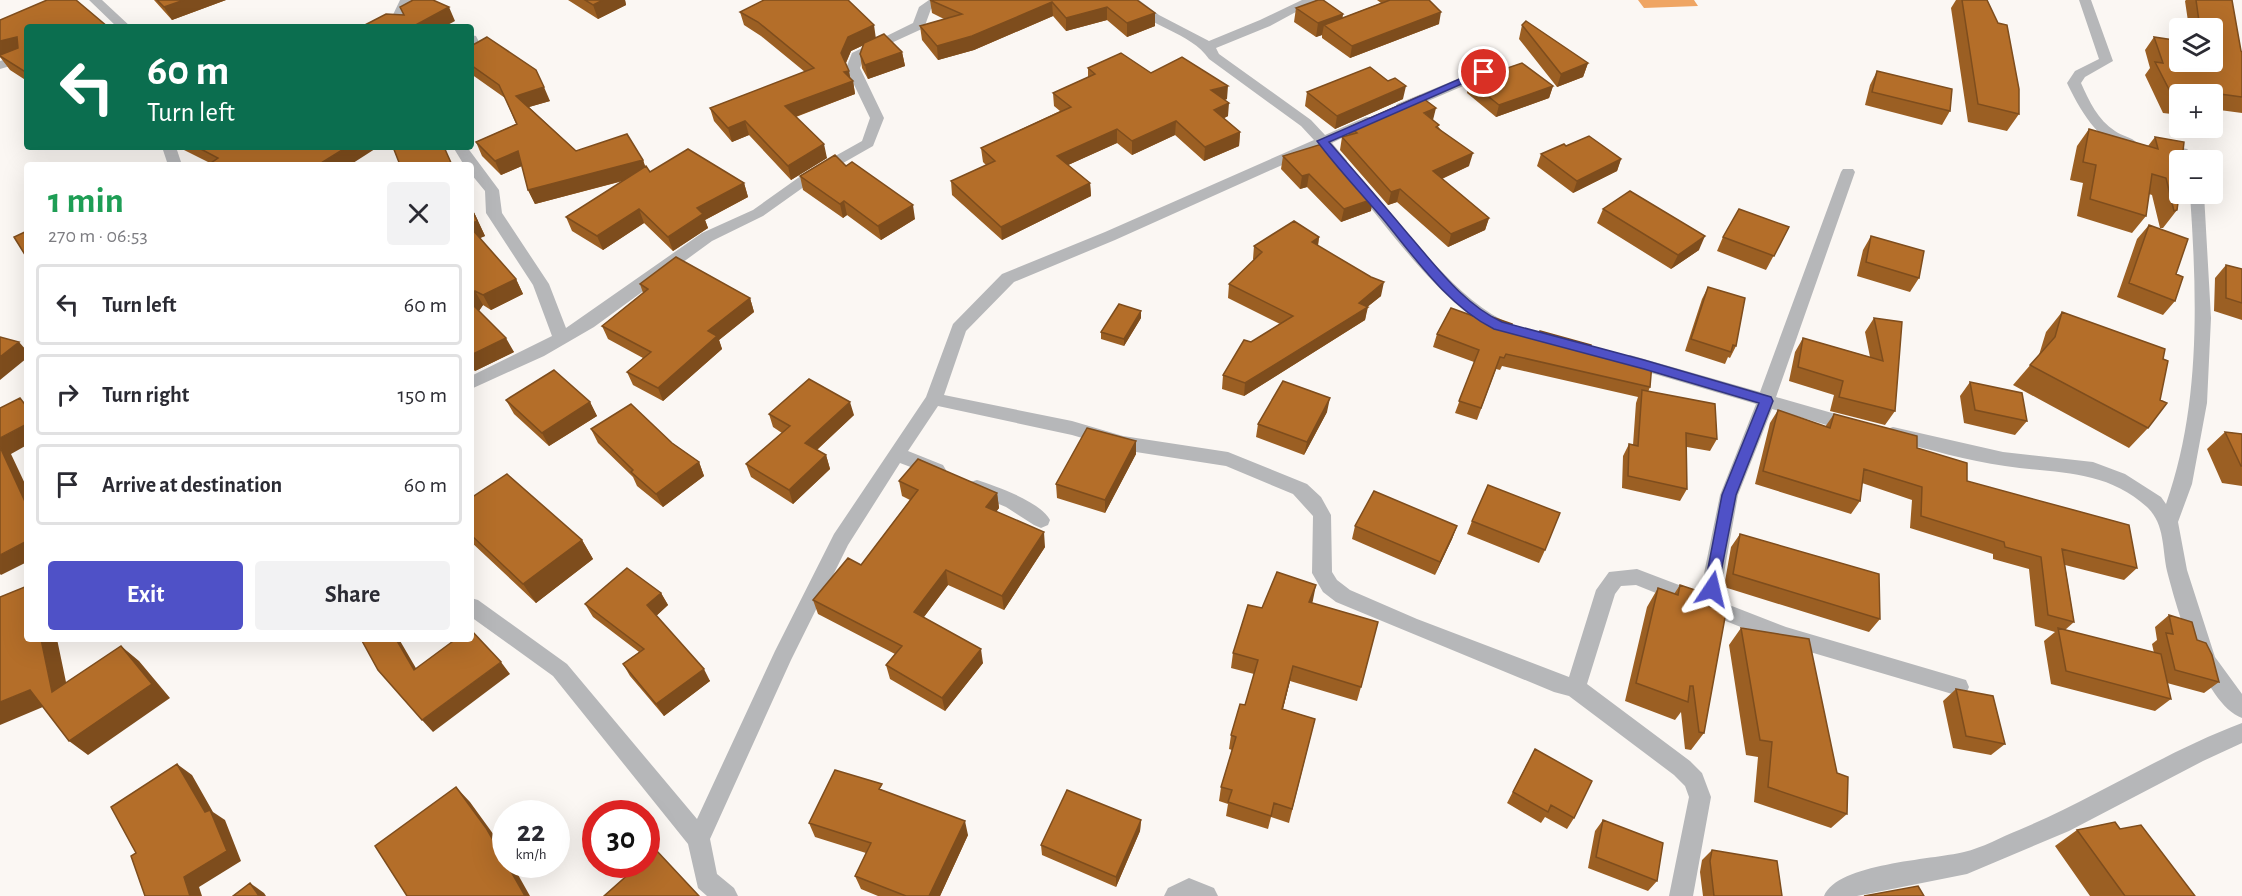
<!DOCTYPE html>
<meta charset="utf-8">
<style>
body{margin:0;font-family:"Alegreya Sans",sans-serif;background:#f2f2f3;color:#2b2b33;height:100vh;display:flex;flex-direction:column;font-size:22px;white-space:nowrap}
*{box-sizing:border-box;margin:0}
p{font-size:20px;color:#7c7c81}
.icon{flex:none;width:33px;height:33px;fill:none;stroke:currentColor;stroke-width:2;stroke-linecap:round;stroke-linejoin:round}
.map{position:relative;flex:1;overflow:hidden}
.panel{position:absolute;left:24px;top:162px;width:450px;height:480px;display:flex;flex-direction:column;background:#fff;border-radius:6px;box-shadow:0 6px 24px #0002}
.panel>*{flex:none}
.guide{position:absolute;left:24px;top:24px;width:450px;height:126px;border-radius:6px;box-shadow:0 6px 24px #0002;background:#0b6e4f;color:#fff;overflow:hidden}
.controls{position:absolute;left:2169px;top:18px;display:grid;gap:12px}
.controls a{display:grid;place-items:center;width:54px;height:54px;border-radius:6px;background:#fff;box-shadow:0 6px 24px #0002;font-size:30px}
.speed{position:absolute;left:492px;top:800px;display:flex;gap:12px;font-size:30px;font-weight:700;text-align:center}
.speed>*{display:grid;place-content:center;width:78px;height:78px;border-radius:50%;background:#fff;box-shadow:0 6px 24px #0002;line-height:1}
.speed small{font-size:15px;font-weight:400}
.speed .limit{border:9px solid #d22;background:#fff;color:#111}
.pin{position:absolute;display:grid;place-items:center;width:51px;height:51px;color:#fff;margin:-26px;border:3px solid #fff;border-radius:50%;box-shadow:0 2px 6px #0007}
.me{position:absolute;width:66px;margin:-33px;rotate:10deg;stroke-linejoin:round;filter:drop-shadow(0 0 4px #0008)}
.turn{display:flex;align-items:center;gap:21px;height:126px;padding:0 24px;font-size:27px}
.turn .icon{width:78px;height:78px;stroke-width:2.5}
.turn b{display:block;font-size:42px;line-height:51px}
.round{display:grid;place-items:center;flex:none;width:63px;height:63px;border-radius:6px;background:#f2f2f3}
.headline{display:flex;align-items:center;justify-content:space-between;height:102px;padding:0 24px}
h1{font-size:36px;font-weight:700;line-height:45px;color:#1e9e55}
.button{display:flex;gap:12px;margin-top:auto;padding:12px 24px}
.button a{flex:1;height:69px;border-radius:6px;background:#4f51c7;color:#fff;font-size:24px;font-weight:700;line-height:69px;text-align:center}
.button a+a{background:#f2f2f3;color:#2b2b33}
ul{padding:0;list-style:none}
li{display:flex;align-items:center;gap:18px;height:81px;margin:0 12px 9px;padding:0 12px;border:3px solid #e1e1e2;border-radius:6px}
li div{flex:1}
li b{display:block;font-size:22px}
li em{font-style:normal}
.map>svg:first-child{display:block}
.water{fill:#efa563}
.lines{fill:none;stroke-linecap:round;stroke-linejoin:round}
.minor{fill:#b6b7b9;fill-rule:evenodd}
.wall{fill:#9b5f23}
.shaded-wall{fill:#7e4d1d}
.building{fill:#b46e29;stroke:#7e4d1d;stroke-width:1.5}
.route{fill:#4f51c7;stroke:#333581;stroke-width:1.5}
</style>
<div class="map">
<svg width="2242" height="896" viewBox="0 0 2242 896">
<rect width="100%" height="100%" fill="#fbf7f3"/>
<!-- water -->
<path class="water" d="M1638 0H1694L1698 6 1644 8Z"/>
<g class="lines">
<!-- minor -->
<path class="minor" d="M89 0H102L131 27H117Z
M400 0H412L403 20 409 27H395L390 21Z
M929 0H944L931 9 924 28 865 55 860 68 884 118 873 146 815 179 763 216 712 241 594 327 544 356 471 389V376L552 336 533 285 486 213 485 191 471 174V165H464L453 147H467L499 190 502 213 549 284 566 328 702 233 753 210 805 173 862 141 870 118 846 68 852 53 913 23 919 7Z
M1125 0H1139L1159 15 1209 41 1260 20 1302 0H1318L1270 26 1216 48 1219 54 1311 120 1325 135 1366 117H1376L1378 120 1332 143 1347 161 1345 164H1335L1320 148 1115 240 1014 282 966 331 944 395 1072 421 1123 436 1228 452 1307 484 1321 497 1331 515 1332 572 1337 580 1350 590 1417 619 1569 677 1596 590 1609 572 1637 569 1700 593 1720 495 1756 404 1624 365 1622 361 1624 357 1630 355 1760 392 1841 172 1843 169H1853L1855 172 1776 397 1860 421 1863 426 1860 431 1854 433 1772 409 1738 495 1719 601 1786 627 1966 680 1969 687 1966 694 1959 696 1783 644 1636 585 1621 586 1615 594 1587 684 1690 761 1702 773 1711 797 1693 896H1669L1689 797 1685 786 1674 775 1569 696 1554 692 1336 602 1323 592 1312 573 1313 516 1293 494 1226 466 1123 450 1072 435 938 406 908 451 943 465 946 470 943 475 937 477 900 463 848 545 791 660 710 839 717 874 734 888 738 896H707L698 888 688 844 553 676 471 617V598L478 600 567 664 697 819 775 651 834 534 926 397 953 324 1002 274 1105 232 1314 140 1301 126 1209 59C1191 32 1147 27 1125 0Z
M2079 0H2091L2113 61 2085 77 2081 83C2089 101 2098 120 2115 131 2122 136 2132 137 2137 143L2135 146C2103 154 2078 106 2067 83L2075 71 2099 59Z
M471 35 476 36 484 52 471 61Z
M27 53V61L0 69V61Z
M1484 68 1491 72 1489 75 1407 110H1397L1395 107 1397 104Z
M2160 143 2187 149 2200 160C2185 162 2170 154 2155 150L2153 147Z
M162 147H176L182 165H168Z
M1357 177 1362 179C1402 224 1449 292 1502 320 1521 330 1548 333 1569 339L1571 343 1569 347 1563 349C1540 343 1513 340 1492 329 1443 305 1388 228 1352 185L1350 182Z
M2190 194H2204L2211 318 2207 403 2192 484 2178 522 2187 570 2215 657 2242 694V718C2203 703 2177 609 2167 571 2162 548 2165 524 2147 507 2105 469 2057 474 2005 466 1967 461 1930 449 1893 441L1887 439 1884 434 1887 429 1893 427 2003 452 2093 462 2125 474 2161 497 2166 504C2201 405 2197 297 2190 194Z
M977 480C996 486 1041 502 1050 520L1048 525 1041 528 1034 525 1006 507 970 492 968 487 970 482Z
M2242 723V743L2203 761 2069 831 1967 874 1857 896H1824C1838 863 1931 860 1964 852 1982 848 2001 837 2019 830 2095 798 2165 752 2242 723Z
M1189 878 1214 888 1218 896H1164L1168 888Z"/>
</g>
<!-- wall -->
<path class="wall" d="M154 0H226L172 20Z
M568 0H625L626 5 598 19Z
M930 0H1137L1155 26 1127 37 1107 20 1066 31 1053 16 974 50 938 60 922 40 920 26 944 19 932 13Z
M1377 0H1429L1439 24 1350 58 1322 38V35L1316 37 1294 22 1296 8 1343 14 1342 18 1381 3Z
M1956 0H1987L2019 114 2007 131 1968 122 1951 8Z
M2186 0H2232L2241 51 2242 52V113L2212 109V94H2180V115L2163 113 2145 75 2150 68 2145 50 2154 37 2212 62V28H2189L2185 1Z
M740 12 876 38 902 52 905 66 868 79 862 68 860 54 864 45 851 51 846 63 850 78 853 81 855 94 796 117 827 158 791 180 749 135 732 142 714 121 710 108 805 72 761 36 744 25Z
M0 20 27 27V81L10 70 0 57Z
M1522 25 1588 63 1583 77 1557 87 1519 39Z
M471 46 550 101 529 107 576 151 643 160 645 167 650 172 744 183 748 197 705 220 708 228 673 251 644 223 603 250 572 231 566 217 623 181 535 204 528 190 522 166 501 175 482 156 476 142 516 124 505 98 471 74Z
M1088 68 1151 73 1227 99 1225 100 1228 116 1224 118 1240 132 1239 146 1204 161 1175 135 1132 155 1117 143 1068 165 1090 183 1091 196 1002 240 952 195 951 181 986 165 983 162 981 148 1060 111 1054 106 1053 93 1088 77Z
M1877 71 1950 111 1942 125 1865 105 1870 85Z
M1469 81 1553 86 1549 98 1496 117 1467 93Z
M1307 92 1403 99 1335 129 1305 106Z
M1433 120 1469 166 1442 179 1489 218 1485 230 1448 247 1397 202 1388 205 1340 150 1342 137 1348 136 1350 127Z
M2089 129 2148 146 2155 137 2177 210 2163 228H2160L2152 195 2149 194 2146 216 2132 233 2077 216 2083 183 2070 180 2077 146Z
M1566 146 1621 159 1617 171 1573 193 1537 166 1541 154Z
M178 147H378L210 163Z
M1283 156 1371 211 1341 222 1307 187 1300 189 1281 169Z
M846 166 915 219 881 240 847 215 843 218 803 190 800 176Z
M471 206 485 236 479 238 516 279 523 294 491 310 483 305 479 311 514 352 475 371 471 367Z
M1603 209 1699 250 1671 269 1597 223Z
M2149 225 2176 274 2175 301 2163 315 2117 297 2137 239Z
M1789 227 1766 270 1717 251 1723 237Z
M1871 236 1919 278 1910 292 1857 276 1863 250Z
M1319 237 1318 246 1381 296 1367 307 1365 320 1244 396 1222 389 1223 375 1251 342 1280 324 1228 298 1229 284 1254 260 1253 259 1254 246Z
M2226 265 2242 269V320L2214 311 2215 278Z
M640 284 750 298 754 312 719 340 722 349 663 401 633 385 627 372 643 358 608 339 602 326 643 293Z
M1708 287 1736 346 1730 358 1728 357 1725 364 1685 351 1702 299Z
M2062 312 2148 428 2129 448 2013 385 2039 355 2046 332Z
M1141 318 1124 346 1101 339V332Z
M1874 318 1895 411 1885 425 1830 411 1834 395 1789 381 1795 352 1803 338 1870 357 1865 332Z
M1509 330 1537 340 1540 331 1590 348 1650 387 1648 392 1717 439 1710 451 1687 447V489L1680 501 1622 488 1623 456 1629 444 1633 445 1636 403 1638 397 1502 366 1500 370 1496 369 1477 420 1455 413 1474 362 1433 347 1437 334Z
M1970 382 2027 421 2015 435 1964 423 1960 396Z
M506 400 590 402 597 416 549 446 514 414Z
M1778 410 1825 427 1834 414 1917 448 1967 481 2137 568 2124 580 2065 565 2074 622 2065 630 2154 653 2152 644 2157 640 2155 627 2169 615 2197 640 2219 682 2204 693 2167 683 2171 699 2155 711 2051 684 2044 641 2055 632 2035 626 2029 569 1993 559V554L1910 528 1912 500 1862 483 1860 501 1851 514 1755 484 1770 423Z
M1327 412 1304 455 1256 437 1258 424Z
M769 414 854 415 817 450 826 455 830 469 793 504 751 477 746 464 782 433 773 427Z
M591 429 672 443 699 462 704 476 663 507 637 486 633 477 598 443Z
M2225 432 2242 434V486L2222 483 2207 449Z
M1136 441V454L1105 513 1057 498 1056 484Z
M899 481 997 493 999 508 996 512 1045 547 1004 610 948 585 924 617 983 663 945 711 890 679 886 665 895 654 818 614 813 600 861 565 910 500 902 496Z
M471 498 582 540 593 559 536 603 471 542Z
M1472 521 1545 550 1539 563 1467 534Z
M1355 526H1457L1452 539 1435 575 1352 539Z
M1740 534 1880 619 1869 632 1724 587 1731 547Z
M1680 585 1702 604 1704 733 1691 750 1685 749 1681 712 1675 720 1625 701 1647 607 1658 588 1674 594Z
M661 593 668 605 656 616 710 681 664 716 630 676 623 664 639 652 593 617 585 604Z
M1313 600 1312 603 1361 687 1357 701 1290 681 1283 709 1315 719 1289 823 1271 817 1268 829 1226 816 1228 804 1219 801 1221 787 1232 750 1229 749 1231 735 1245 705 1254 674 1231 668 1233 653 1262 608Z
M1741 628 1837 773 1847 814 1831 828 1754 802 1758 757 1746 755 1729 645Z
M1956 689 2005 744 1991 755 1953 748 1943 701Z
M1535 749 1574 818 1567 829 1545 817 1541 823 1507 803Z
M884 791 968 835 940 896H878L861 889 855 876 866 853 815 837 809 823Z
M1141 820 1140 831 1116 887 1042 855 1041 845Z
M1603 820 1657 881 1648 891 1588 868 1595 831Z
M2120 829 2195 896H2090L2055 846 2077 830Z
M1712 850 1782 896H1703L1700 872 1702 860Z"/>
<!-- shaded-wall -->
<path class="shaded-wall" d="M184 0H226L172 20 164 7Z
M603 0H625L626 5 598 19 593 5Z
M1052 2 1053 16 974 50 938 60 937 46Z
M449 7 455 21 444 27H412Z
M1107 7V20L1066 31V18Z
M1441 12 1439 24 1350 58 1352 46Z
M1155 13V26L1127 37V23Z
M1343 14 1341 27 1324 25 1322 35 1316 37 1318 23Z
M874 25 876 39 851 51 844 67 841 53 848 37Z
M17 37 27 49 3 58 0 54V41Z
M902 52 905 66 868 79 865 65Z
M1588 63 1583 77 1557 87 1561 74Z
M849 71 851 81H853L855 94 789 119 785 106 844 72Z
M1228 86 1227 99 1210 103 1211 90Z
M1406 86 1403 99 1335 129 1337 116Z
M1553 86 1549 98 1496 117 1499 105Z
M544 87 550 101 522 109 516 96Z
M1229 103 1228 116 1213 124 1214 110Z
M1436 108 1433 120 1424 113Z
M745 121 749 135 732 142 728 128Z
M1176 121 1175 135 1132 155V141Z
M1117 129V143L1057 170V156Z
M1240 132 1239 146 1204 161 1205 147Z
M824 144 827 158 791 180 788 166Z
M347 147H378L350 165H318Z
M518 151 524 165 501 175 495 161Z
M1473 153 1469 166 1430 184 1433 171Z
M1621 159 1617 171 1573 193 1577 181Z
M643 160 648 174 535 204 528 190Z
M1309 174 1307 187 1300 189 1302 176Z
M744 183 748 197 705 220 708 228 673 251 668 237 697 208Z
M1090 183 1091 196 1002 240 1001 227Z
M1400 189 1397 202 1388 205 1391 192Z
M1373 199 1371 211 1341 222 1344 209Z
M844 201 847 215 843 218 840 204Z
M913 205 915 219 881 240 878 226Z
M471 206 485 236 476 240 471 231Z
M639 209 644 223 603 250 597 236Z
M1489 218 1485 230 1448 247 1451 234Z
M1705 236 1699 250 1671 269 1678 255Z
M1319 237 1317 251 1312 242Z
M516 279 523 294 491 310 483 295Z
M1384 282 1381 296 1366 308 1368 307 1365 320 1244 396 1245 383 1359 303Z
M475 291 483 305 476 315 471 305V296Z
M750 298 754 312 719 340 722 349 663 401 658 388 708 331Z
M1141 311V318L1124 346V339Z
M506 338 514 352 475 371 471 364V355Z
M19 342 27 351V358L0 380V357Z
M1330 398 1327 412 1304 455 1307 442Z
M590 402 597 416 549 446 542 433Z
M850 402 854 415 809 457 805 443Z
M27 424V445L11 454 27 488V507L0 447V438Z
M1136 441V454L1105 513V500Z
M826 455 830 469 793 504 789 490Z
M699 462 704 476 663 507 656 494Z
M997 493 999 508 988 522 986 507Z
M1457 526 1452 539 1435 575 1440 562Z
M1044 532 1045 547 1004 610 1002 596Z
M582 540 593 559 536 603 523 584Z
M27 541V562L1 575 0 574V555Z
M946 570 948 585 917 626 914 612Z
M1316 585 1313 600 1306 618 1309 602Z
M661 593 668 605 654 618 647 605Z
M41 639H57L71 706 52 692Z
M396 639H399L424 682 414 670Z
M121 646 139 661 170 698 88 755 69 741Z
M981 649 983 663 945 711 942 698Z
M501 662 510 674 433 732 422 720Z
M1293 666 1290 681 1279 724 1282 709Z
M704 669 710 681 664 716 656 704Z
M30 690 50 704 0 725V702Z
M177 764 192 775 213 812 225 820 241 861 199 887 202 896H190L184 877 205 812Z
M456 787 470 802 499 842 506 853V863Z
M1141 820 1140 831 1116 887V877Z
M965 821 968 835 940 896H929Z
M506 864H512L530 896H525Z
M250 883 264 893 266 896H259Z"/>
<!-- building -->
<path class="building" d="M47 0H76L108 27H27V73L0 56V55L18 48 17 37 0 41V20Z
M157 0H184L164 7Z
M413 0H433L449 7 412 27H361L386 14 404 15 400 7Z
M585 0H603L593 5Z
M764 0H848L874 25 848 37 841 53 849 71 844 72 853 81 785 106 824 144 788 166 745 121 728 128 710 108 814 68 758 22 740 12Z
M930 0H1137L1155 13 1127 23 1107 7 1066 18 1052 2 972 36 937 46 920 26 962 14Z
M1318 0H1323L1343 14 1318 23 1296 8Z
M1390 0H1429L1441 12 1352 46 1324 25Z
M1962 0H1987L1998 23 2007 25 2019 89V114L1978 104Z
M2196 0H2232L2241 51 2242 52V97L2205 92 2206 94H2180V99H2174L2155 62 2163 63 2154 37 2180 41V62H2212V28H2200Z
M1526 21 1588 63 1561 74 1522 25Z
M884 34 902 52 865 65 860 54 864 43Z
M487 37 536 70 544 87 516 96 576 151 627 134 643 160 528 190 518 151 495 161 476 142 517 124 499 85 471 65V46Z
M1121 53 1151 73 1182 57 1228 86 1211 90 1229 103 1214 110 1240 132 1205 147 1176 121 1132 141 1117 129 1057 156 1090 183 1001 227 951 181 995 161 981 148 1071 107 1053 93 1095 74 1088 68Z
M1522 63 1553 86 1499 105 1469 81Z
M1370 67 1388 81 1395 78 1406 86 1337 116 1307 92Z
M1877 71 1952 89 1950 111 1872 92Z
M1420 96 1436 108 1424 113 1439 125 1436 127 1473 153 1433 171 1489 218 1451 234 1400 189 1391 192 1342 137 1357 133 1350 127Z
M2089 129 2158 149 2155 137 2184 142 2182 160H2180V188L2177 210 2174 211 2166 178 2152 174 2146 216 2090 199 2096 165 2083 162Z
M1589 136 1621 159 1577 181 1541 154 1564 144 1566 146Z
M1325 143 1373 199 1344 209 1309 174 1302 176 1283 156Z
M197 147H347L318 165H208L218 158Z
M393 147H444L452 165H400Z
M688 149 744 183 697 208 703 214 668 237 639 209 597 236 566 217 646 166 650 172Z
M835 155 846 166 852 162 913 205 878 226 844 201 840 204 800 176Z
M1630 191 1705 236 1678 255 1603 209Z
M471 208 477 221 471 224Z
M1739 209 1789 227 1774 256 1723 237Z
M1294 221 1319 237 1312 242 1371 277 1384 282 1359 303 1368 307 1245 383 1223 375 1244 340 1251 342 1293 316 1229 284 1262 252 1254 246Z
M2149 225 2188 239 2176 274 2183 277 2175 301 2129 283Z
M471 228 516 279 483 295 475 291 471 296Z
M27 231V258L14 237Z
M1871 236 1924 251 1919 278 1866 262Z
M676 257 750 298 708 331 717 336 658 388 627 372 651 352 602 326 648 289 640 284Z
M2226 265 2242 269V303L2226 298Z
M1708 287 1745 298 1736 346 1733 345 1731 352 1691 339Z
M471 303 506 338 471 355Z
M1119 304 1141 311 1124 339 1101 332Z
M1451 308 1490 322 1492 317 1512 324 1509 330 1538 340 1540 331 1591 345 1590 348 1652 363 1650 387 1506 354 1504 358 1500 357 1481 408 1459 401 1479 350 1437 334Z
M2062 312 2165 349 2163 359 2168 361 2160 400 2167 403 2148 428 2030 365 2055 337Z
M1874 318 1902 322 1895 411 1839 397 1843 381 1798 367 1803 338 1883 361Z
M0 337 19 342 0 357Z
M554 370 590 402 542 433 506 400Z
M809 379 850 402 805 443 826 455 789 490 746 464 790 426 769 414Z
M1283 381 1330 398 1307 442 1258 424Z
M1970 382 2022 393 2027 421 1975 410Z
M1642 390 1715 404 1717 439 1686 433 1687 489 1628 476 1629 444 1638 446Z
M20 398 27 407V424L0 438V408Z
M631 404 672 443 699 462 656 494 631 472 633 470 591 429Z
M1778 410 1830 428 1834 414 1917 436V448L1967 463V481L2129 525 2137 568 2062 549 2074 622 2048 615 2041 557 2005 547 2004 542 1921 516 1922 487 1864 469 1860 501 1763 471Z
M1087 428 1136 441 1105 500 1056 484Z
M2225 432 2242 434V466H2241Z
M0 447 27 506V541L0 555Z
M918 459 997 493 986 507 1044 532 1002 596 946 570 914 612 981 649 942 698 886 665 902 646 813 600 848 558 861 565 918 490 899 481Z
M507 474 582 540 523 584 471 535V498Z
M1488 485 1560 513 1545 550 1472 521Z
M1374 491 1457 526 1440 562 1355 526Z
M1740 534 1879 574 1880 619 1733 574Z
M627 568 661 593 647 605 704 669 656 704 623 664 644 649 585 604Z
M1277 572 1316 585 1309 602 1378 622 1361 687 1293 666 1282 709 1315 719 1292 809 1274 803 1271 816 1228 802 1232 790 1221 787 1236 737 1231 735 1240 704 1245 705 1258 660 1233 653 1248 605 1262 608Z
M1680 585 1704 593 1702 604 1726 612 1704 733 1699 732 1693 686H1690L1688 702 1636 683 1658 588 1678 595Z
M27 586V639H41L52 692 121 646 152 684 69 741 30 690 0 702V597Z
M2169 615 2192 622 2197 640 2206 643 2212 655 2219 682 2175 670 2166 633 2173 634Z
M1741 628 1809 639 1837 773 1848 777 1847 814 1768 787 1772 742 1760 740Z
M2058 628 2161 654 2171 699 2066 671Z
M471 630 501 662 422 720 378 670 361 639H396L414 670 456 639H471Z
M1956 689 1993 696 2005 744 1966 736Z
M1535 749 1592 781 1574 818 1551 805 1548 812 1513 792Z
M177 764 205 812 210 810 227 851 184 877 190 896H145L131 856 136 853 111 807Z
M835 770 882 784 879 789 965 821 929 896H906L855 876 871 843 809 823Z
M456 787 486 828 525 896H407L375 846Z
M1067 790 1141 820 1116 877 1041 845Z
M1603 820 1663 843 1657 881 1596 857Z
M2115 822 2120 829 2141 825 2195 896H2125L2077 830Z
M656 850 699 896H604L640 864H646V859Z
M1712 850 1777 861 1782 896H1714L1710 861Z
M250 883 259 896H233Z
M1918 886 1924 896H1864Z"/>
<!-- route -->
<path class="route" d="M1480 70 1489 72 1329 142C1356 173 1382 203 1408 234 1436 266 1463 304 1502 322L1644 360 1771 397 1773 401 1736 495 1717 593 1712 595 1707 593 1704 589 1722 495 1759 403 1644 369 1494 329C1448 306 1415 258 1383 219 1361 193 1337 168 1317 141Z"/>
</svg>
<div class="controls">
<a><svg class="icon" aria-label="layers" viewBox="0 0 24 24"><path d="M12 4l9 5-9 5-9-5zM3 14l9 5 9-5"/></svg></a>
<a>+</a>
<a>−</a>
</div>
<div class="speed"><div>22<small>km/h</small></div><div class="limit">30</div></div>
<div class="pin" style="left:1484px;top:72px;background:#d93025"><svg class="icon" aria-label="arrive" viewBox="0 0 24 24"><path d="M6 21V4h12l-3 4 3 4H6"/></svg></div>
<svg class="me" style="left:1712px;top:589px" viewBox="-20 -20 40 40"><path d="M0-17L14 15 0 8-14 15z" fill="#4f51c7" stroke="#fff" stroke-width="4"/></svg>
<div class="guide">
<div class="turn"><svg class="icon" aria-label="left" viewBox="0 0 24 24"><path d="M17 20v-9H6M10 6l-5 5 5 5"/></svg><div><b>60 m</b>Turn left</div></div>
</div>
<section class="panel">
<div class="headline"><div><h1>1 min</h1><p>270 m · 06:53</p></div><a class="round"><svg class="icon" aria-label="close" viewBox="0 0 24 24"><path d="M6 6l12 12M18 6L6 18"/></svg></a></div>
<ul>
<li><svg class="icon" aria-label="left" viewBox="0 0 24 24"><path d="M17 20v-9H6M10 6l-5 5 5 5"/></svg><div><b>Turn left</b></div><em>60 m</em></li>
<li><svg class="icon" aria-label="right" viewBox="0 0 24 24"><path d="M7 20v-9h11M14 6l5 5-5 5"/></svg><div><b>Turn right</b></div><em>150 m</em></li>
<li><svg class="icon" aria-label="arrive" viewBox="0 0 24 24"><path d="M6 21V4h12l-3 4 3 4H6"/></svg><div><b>Arrive at destination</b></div><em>60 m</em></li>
</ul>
<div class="button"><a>Exit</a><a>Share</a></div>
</section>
</div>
